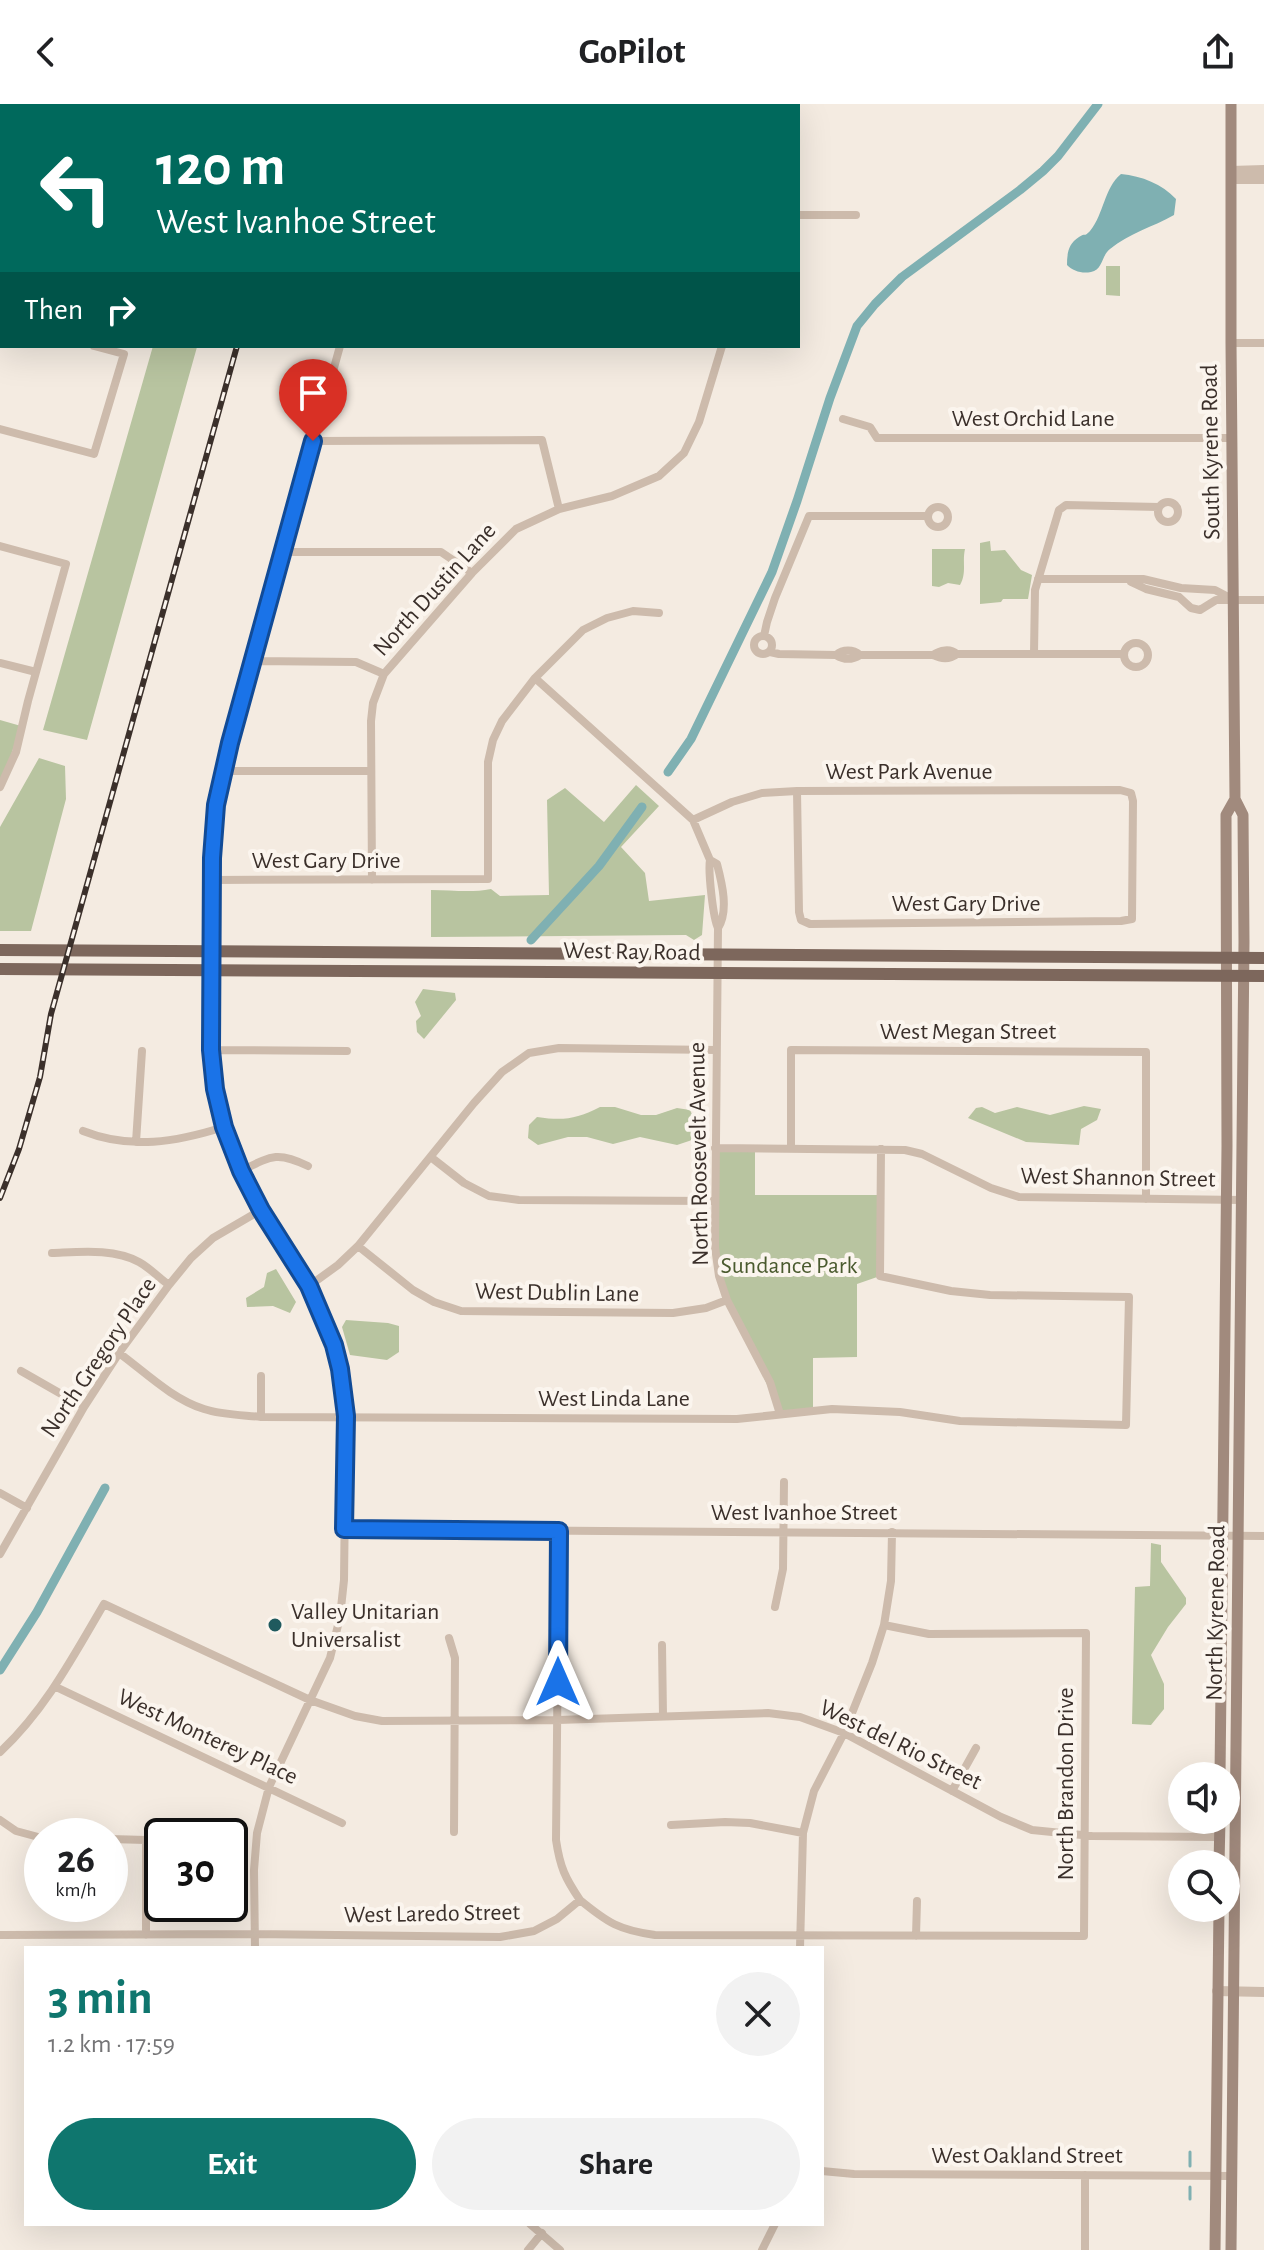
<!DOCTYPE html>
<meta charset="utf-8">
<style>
body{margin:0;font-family:"Alegreya Sans",sans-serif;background:#f2f2f2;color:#202124;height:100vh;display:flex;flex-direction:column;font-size:30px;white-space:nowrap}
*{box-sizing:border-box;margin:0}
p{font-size:26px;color:#757577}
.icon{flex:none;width:44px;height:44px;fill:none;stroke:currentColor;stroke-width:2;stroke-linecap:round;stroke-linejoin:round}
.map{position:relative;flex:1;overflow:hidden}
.details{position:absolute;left:24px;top:1842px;width:800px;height:280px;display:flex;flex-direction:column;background:#fff;border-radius:0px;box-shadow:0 8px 32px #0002}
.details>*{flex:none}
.hud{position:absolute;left:0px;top:0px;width:800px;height:244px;box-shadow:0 8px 32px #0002;background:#00695c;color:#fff;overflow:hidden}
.fabs{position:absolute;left:1168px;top:1658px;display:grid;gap:16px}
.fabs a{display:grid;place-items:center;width:72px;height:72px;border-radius:50%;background:#fff;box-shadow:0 8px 32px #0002;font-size:40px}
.speed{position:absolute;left:24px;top:1714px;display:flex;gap:16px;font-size:40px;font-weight:700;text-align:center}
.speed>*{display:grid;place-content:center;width:104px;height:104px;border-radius:50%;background:#fff;box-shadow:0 8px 32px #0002;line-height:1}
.speed small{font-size:20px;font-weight:400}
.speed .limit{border:4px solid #111;border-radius:12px;background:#fff;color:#111}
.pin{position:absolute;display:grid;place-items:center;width:68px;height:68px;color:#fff;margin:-82px -34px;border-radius:50% 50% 50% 0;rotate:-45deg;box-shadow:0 0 8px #0007}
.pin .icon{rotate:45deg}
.me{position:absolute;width:88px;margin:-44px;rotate:0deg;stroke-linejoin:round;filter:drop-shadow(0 0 6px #0008)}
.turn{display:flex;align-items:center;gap:28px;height:168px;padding:0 24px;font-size:36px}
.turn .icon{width:104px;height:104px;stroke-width:2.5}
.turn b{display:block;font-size:56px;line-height:68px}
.then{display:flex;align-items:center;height:76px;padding:0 24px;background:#0003;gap:16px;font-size:30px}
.round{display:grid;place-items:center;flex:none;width:84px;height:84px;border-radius:42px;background:#f2f2f2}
.head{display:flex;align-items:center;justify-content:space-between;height:136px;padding:0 24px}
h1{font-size:48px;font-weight:700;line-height:60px;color:#0f766e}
.primary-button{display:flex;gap:16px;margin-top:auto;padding:16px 24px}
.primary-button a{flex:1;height:92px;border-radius:48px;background:#0f766e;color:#fff;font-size:32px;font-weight:700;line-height:92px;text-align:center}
.primary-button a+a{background:#f2f2f2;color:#202124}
header{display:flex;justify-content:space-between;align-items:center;height:104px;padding:0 24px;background:#fff;font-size:36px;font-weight:700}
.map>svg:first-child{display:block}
.green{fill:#b8c4a0}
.water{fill:#7fb0b2}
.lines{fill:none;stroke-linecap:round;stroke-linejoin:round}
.stream{stroke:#7fb0b2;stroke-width:3}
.canal{stroke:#7fb0b2;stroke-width:9}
.minor{stroke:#cdbbac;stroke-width:8}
.tertiary{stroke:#cdbbac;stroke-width:10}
.secondary{stroke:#a18a7d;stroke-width:11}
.primary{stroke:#7d675c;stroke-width:12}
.rail-casing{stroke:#3b302b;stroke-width:6}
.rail{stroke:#fbf5ee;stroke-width:3;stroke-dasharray:9;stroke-linecap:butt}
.route-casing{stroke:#114b97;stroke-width:20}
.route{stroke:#1a73e8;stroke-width:14}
.poi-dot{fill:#1f5a5e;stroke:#fbf5ee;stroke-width:3}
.labels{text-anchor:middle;stroke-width:8;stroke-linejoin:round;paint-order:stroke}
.street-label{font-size:24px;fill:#3b302b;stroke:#fbf5ee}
.park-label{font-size:24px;fill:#4a5a2e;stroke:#fbf5ee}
.poi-label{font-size:24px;fill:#3b302b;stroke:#fbf5ee;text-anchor:start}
</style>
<header><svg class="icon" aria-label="back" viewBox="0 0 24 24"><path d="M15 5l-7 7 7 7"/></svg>GoPilot<svg class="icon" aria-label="share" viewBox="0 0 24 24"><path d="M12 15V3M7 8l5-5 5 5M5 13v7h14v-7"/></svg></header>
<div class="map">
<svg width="1264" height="2146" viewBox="0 0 1264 2146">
<rect width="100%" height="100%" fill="#f4ebe1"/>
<!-- green -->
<path class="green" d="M1106 162H1120V192L1106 191Z
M153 242 197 243 87 636 43 626Z
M990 437 991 447 1005 446 1021 466 1032 471 1028 495H1003L1001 498 980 500V439Z
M932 445H965C962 459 967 468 960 481L948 479 939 483 932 482Z
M0 616 21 622 0 683Z
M39 654 65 662 66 695 31 827H0V723Z
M636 681 659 702 621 743 645 769 649 797 705 791 702 831 694 836 686 831 431 833V786C452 786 471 789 491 785L500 792 549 791 547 696 565 684 604 718Z
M423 885 455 889 456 896 424 935 417 928 416 917 421 912 415 898Z
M1084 1002 1101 1005 1097 1016 1081 1025 1079 1041 1026 1038 968 1014 976 1004 982 1003 995 1009 1017 1003 1050 1011Z
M600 1003H615L641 1011H656L677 1004 690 1006 696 1019 692 1036 677 1041 640 1033 613 1040 587 1033H568L538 1041 528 1034 529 1021 537 1013C564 1017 576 1015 600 1003Z
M715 1044H755V1091H881L880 1172 857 1180V1253L813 1254V1307L780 1310 719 1172Z
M276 1165 296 1198 290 1209 273 1202 247 1203 246 1194 264 1183 267 1169Z
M346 1216 388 1219 399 1222V1248L387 1256 350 1251 342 1223Z
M1151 1439 1161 1441V1458L1186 1494V1500L1168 1523 1151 1551 1164 1580V1605L1151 1621 1132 1620 1135 1483 1150 1482Z"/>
<!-- water -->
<path class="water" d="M1121 70C1142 72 1162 80 1176 95L1174 111C1153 123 1129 129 1110 145 1101 152 1103 166 1091 168 1082 170 1073 167 1067 161 1067 150 1068 140 1079 133 1087 128 1083 134 1090 127 1104 110 1104 84 1121 70Z"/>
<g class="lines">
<!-- stream -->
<path class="stream" d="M1190 2048V2062
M1190 2083V2095"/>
<!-- canal -->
<path class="canal" d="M668 668 691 635 772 468 797 397 830 294 857 222 875 200 902 173 1020 86 1043 67 1058 52 1098 0
M531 836 599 762 642 703
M0 1566 37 1508 105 1384"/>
<!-- minor -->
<path class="minor" d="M132 0V2
M771 0V2
M407 2V0
M0 3H2
M0 109H2
M798 111H856
M0 177 2 166
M0 219H2
M1231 239H1264
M843 315 870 323 877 334H1232
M0 325 94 350 124 250 94 242
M313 337 542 336 559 405
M1158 408a10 10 0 1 1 20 0a10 10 0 1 1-20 0Z
M928 413a10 10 0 1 1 20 0a10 10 0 1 1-20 0Z
M0 442 66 460 28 597 16 648 0 683
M282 448H441L472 469
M1038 475H1143L1181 484 1215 486 1234 496
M1131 478 1146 485 1179 493 1191 504 1200 506 1216 496H1264
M754 541a9 9 0 1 1 18 0a9 9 0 1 1-18 0Z
M764 532 767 518 775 494 809 412H927
M1124 551a12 12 0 1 1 24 0a12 12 0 1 1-24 0Z
M770 548 779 550 836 551C844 556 852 556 860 551
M1034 549 1035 486 1059 406 1066 401 1159 403
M836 551C843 545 853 545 860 551H933C941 555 949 556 957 550
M933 551C940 546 950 544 957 550H1124
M252 557 356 558 384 570
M0 559 36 568
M535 574 693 716 710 756 717 760C722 779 729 807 718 824
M223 667H371
M693 716 732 698 762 689 797 687 1120 686 1131 689 1133 697 1132 815 1121 817 810 820 801 816 799 808 797 687
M710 756C708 767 713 814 718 824L715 1143 719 1172 727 1196 770 1278 780 1310
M212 776 488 775V658L493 636 502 617 535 574 583 526 607 514 633 507 659 509
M372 776 371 617 373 599 384 570 472 469 516 425 559 405 612 392 659 372 684 349 699 318 722 242
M211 946 347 947
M83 1027C131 1046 176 1038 224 1023
M136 1038 142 947
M715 1044 905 1046 922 1050 991 1084 1019 1093 1241 1096
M791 1044V946L1146 948V1095
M432 1054 464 1079 489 1092 519 1096 715 1097
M241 1067C271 1052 277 1047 308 1062
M358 1142 413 1186 434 1198 461 1207 673 1209 706 1204 727 1196
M52 1149C79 1148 114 1144 139 1158 150 1164 159 1174 169 1181
M309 1182 338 1161 358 1142 474 999 502 968 529 949 559 944 716 946
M119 1249C145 1268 172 1295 204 1305 222 1311 242 1311 261 1313L737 1315 832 1305 900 1308 960 1317 1126 1321 1129 1193 990 1191 951 1187 880 1172 881 1045
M21 1267 84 1303
M261 1313V1272
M0 1389 27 1404
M344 1425 1264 1432
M559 1427 556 1736C560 1763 565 1774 580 1796
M0 1450 84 1303 119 1249 169 1181 191 1154 213 1134 261 1106
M775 1503 783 1465 784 1378
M449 1534 455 1554 454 1728
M662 1541 663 1612
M56 1583 342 1719
M0 1648C45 1606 73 1553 104 1500L310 1596 355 1612 382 1617 558 1616 768 1609 800 1613 844 1629 1001 1713 1032 1726 1092 1732 1219 1733
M952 1687 976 1644
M0 1716 16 1727 42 1734
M671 1721 725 1718 750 1719 803 1729
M110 1735 146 1736V1831
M0 1831 255 1830 500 1833 534 1827 557 1815 580 1796C608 1819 619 1826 655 1831L1084 1832 1086 1529 929 1530 884 1521
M916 1832 917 1797
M255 1844 254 1766 257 1729 269 1683 330 1554 340 1513 344 1476 346 1312 340 1265 327 1222 309 1182 261 1106 241 1067 224 1023 215 985 211 946 212 754 216 701 223 667 340 242
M800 1844 803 1729 814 1687 844 1629 872 1559 884 1521 891 1477 892 1428
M822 2067 854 2070 1231 2072
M530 2120 560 2146
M528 2146 542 2129
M762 2146 775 2120
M1085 2146V2071"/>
<!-- tertiary -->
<path class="tertiary" d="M1231 67 1264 66
M1231 75H1264
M1217 1887 1264 1888"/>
<!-- secondary -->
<path class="secondary" d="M1220 1672 1227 1042 1226 711 1235 695
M1219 1760 1220 1716
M1215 2146 1219 1804
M1231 2146 1244 838 1243 711 1235 695 1231 239V0"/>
<!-- primary -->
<path class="primary" d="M0 846 1264 854
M0 865 1264 872"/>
<!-- rail casing -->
<g class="rail-casing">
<path id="rail" d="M304 2 305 0
M0 1094 19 1045 40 973 51 910 237 242"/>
</g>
<!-- rail -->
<use href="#rail" class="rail"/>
</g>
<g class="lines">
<!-- route casing -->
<g class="route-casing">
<path id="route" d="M313 337 230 639 216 701 212 754 211 946 215 985 224 1023 241 1067 261 1106 309 1182 334 1241 340 1265 346 1312 344 1425 559 1427 558 1578"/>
</g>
<!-- route -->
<use href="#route" class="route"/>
</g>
<!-- markers -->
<circle class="poi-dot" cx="275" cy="1521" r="8"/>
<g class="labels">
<!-- street labels -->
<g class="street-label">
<text x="1033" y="322">West Orchid Lane</text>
<text transform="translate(1210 348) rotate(-91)" y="8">South Kyrene Road</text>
<text transform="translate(434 485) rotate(-48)" y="8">North Dustin Lane</text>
<text x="909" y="675">West Park Avenue</text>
<text x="326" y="764">West Gary Drive</text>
<text x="966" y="807">West Gary Drive</text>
<text transform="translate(632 847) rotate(1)" y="8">West Ray Road</text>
<text x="968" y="935">West Megan Street</text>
<text transform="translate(698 1050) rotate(-91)" y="8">North Roosevelt Avenue</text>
<text transform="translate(1118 1073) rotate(1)" y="8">West Shannon Street</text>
<text transform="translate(557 1188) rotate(1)" y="8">West Dublin Lane</text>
<text transform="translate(98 1253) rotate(-56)" y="8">North Gregory Place</text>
<text x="614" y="1302">West Linda Lane</text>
<text x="804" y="1416">West Ivanhoe Street</text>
<text transform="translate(1215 1509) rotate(-89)" y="8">North Kyrene Road</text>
<text transform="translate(208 1632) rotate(25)" y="8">West Monterey Place</text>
<text transform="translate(901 1640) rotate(26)" y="8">West del Rio Street</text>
<text transform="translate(1065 1680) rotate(-90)" y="8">North Brandon Drive</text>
<text transform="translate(432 1809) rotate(-1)" y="8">West Laredo Street</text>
<text x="1027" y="2059">West Oakland Street</text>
</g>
<!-- park labels -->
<g class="park-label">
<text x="789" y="1169">Sundance Park</text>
</g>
<!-- poi labels -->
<g class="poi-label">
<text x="291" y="1515">Valley Unitarian<tspan x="291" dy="28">Universalist</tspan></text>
</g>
</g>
</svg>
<div class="fabs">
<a><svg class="icon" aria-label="sound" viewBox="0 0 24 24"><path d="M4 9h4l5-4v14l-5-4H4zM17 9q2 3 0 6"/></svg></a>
<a><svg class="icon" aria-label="search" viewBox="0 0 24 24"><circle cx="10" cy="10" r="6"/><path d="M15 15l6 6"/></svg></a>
</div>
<div class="speed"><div>26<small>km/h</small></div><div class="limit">30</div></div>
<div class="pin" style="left:313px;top:337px;background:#d93025"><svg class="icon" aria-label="arrive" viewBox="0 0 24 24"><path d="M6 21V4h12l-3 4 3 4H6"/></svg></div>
<svg class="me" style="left:558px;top:1578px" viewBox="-20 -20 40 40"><path d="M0-17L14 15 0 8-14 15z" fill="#1a73e8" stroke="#fff" stroke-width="4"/></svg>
<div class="hud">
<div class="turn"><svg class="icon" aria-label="left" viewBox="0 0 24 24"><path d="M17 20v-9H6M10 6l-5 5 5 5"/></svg><div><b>120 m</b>West Ivanhoe Street</div></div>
<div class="then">Then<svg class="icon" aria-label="right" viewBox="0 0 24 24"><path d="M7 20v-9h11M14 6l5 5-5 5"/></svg></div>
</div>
<section class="details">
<div class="head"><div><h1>3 min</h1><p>1.2 km · 17:59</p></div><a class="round"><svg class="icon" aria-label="close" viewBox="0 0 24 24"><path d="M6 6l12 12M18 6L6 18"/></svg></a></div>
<div class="primary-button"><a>Exit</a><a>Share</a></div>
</section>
</div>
